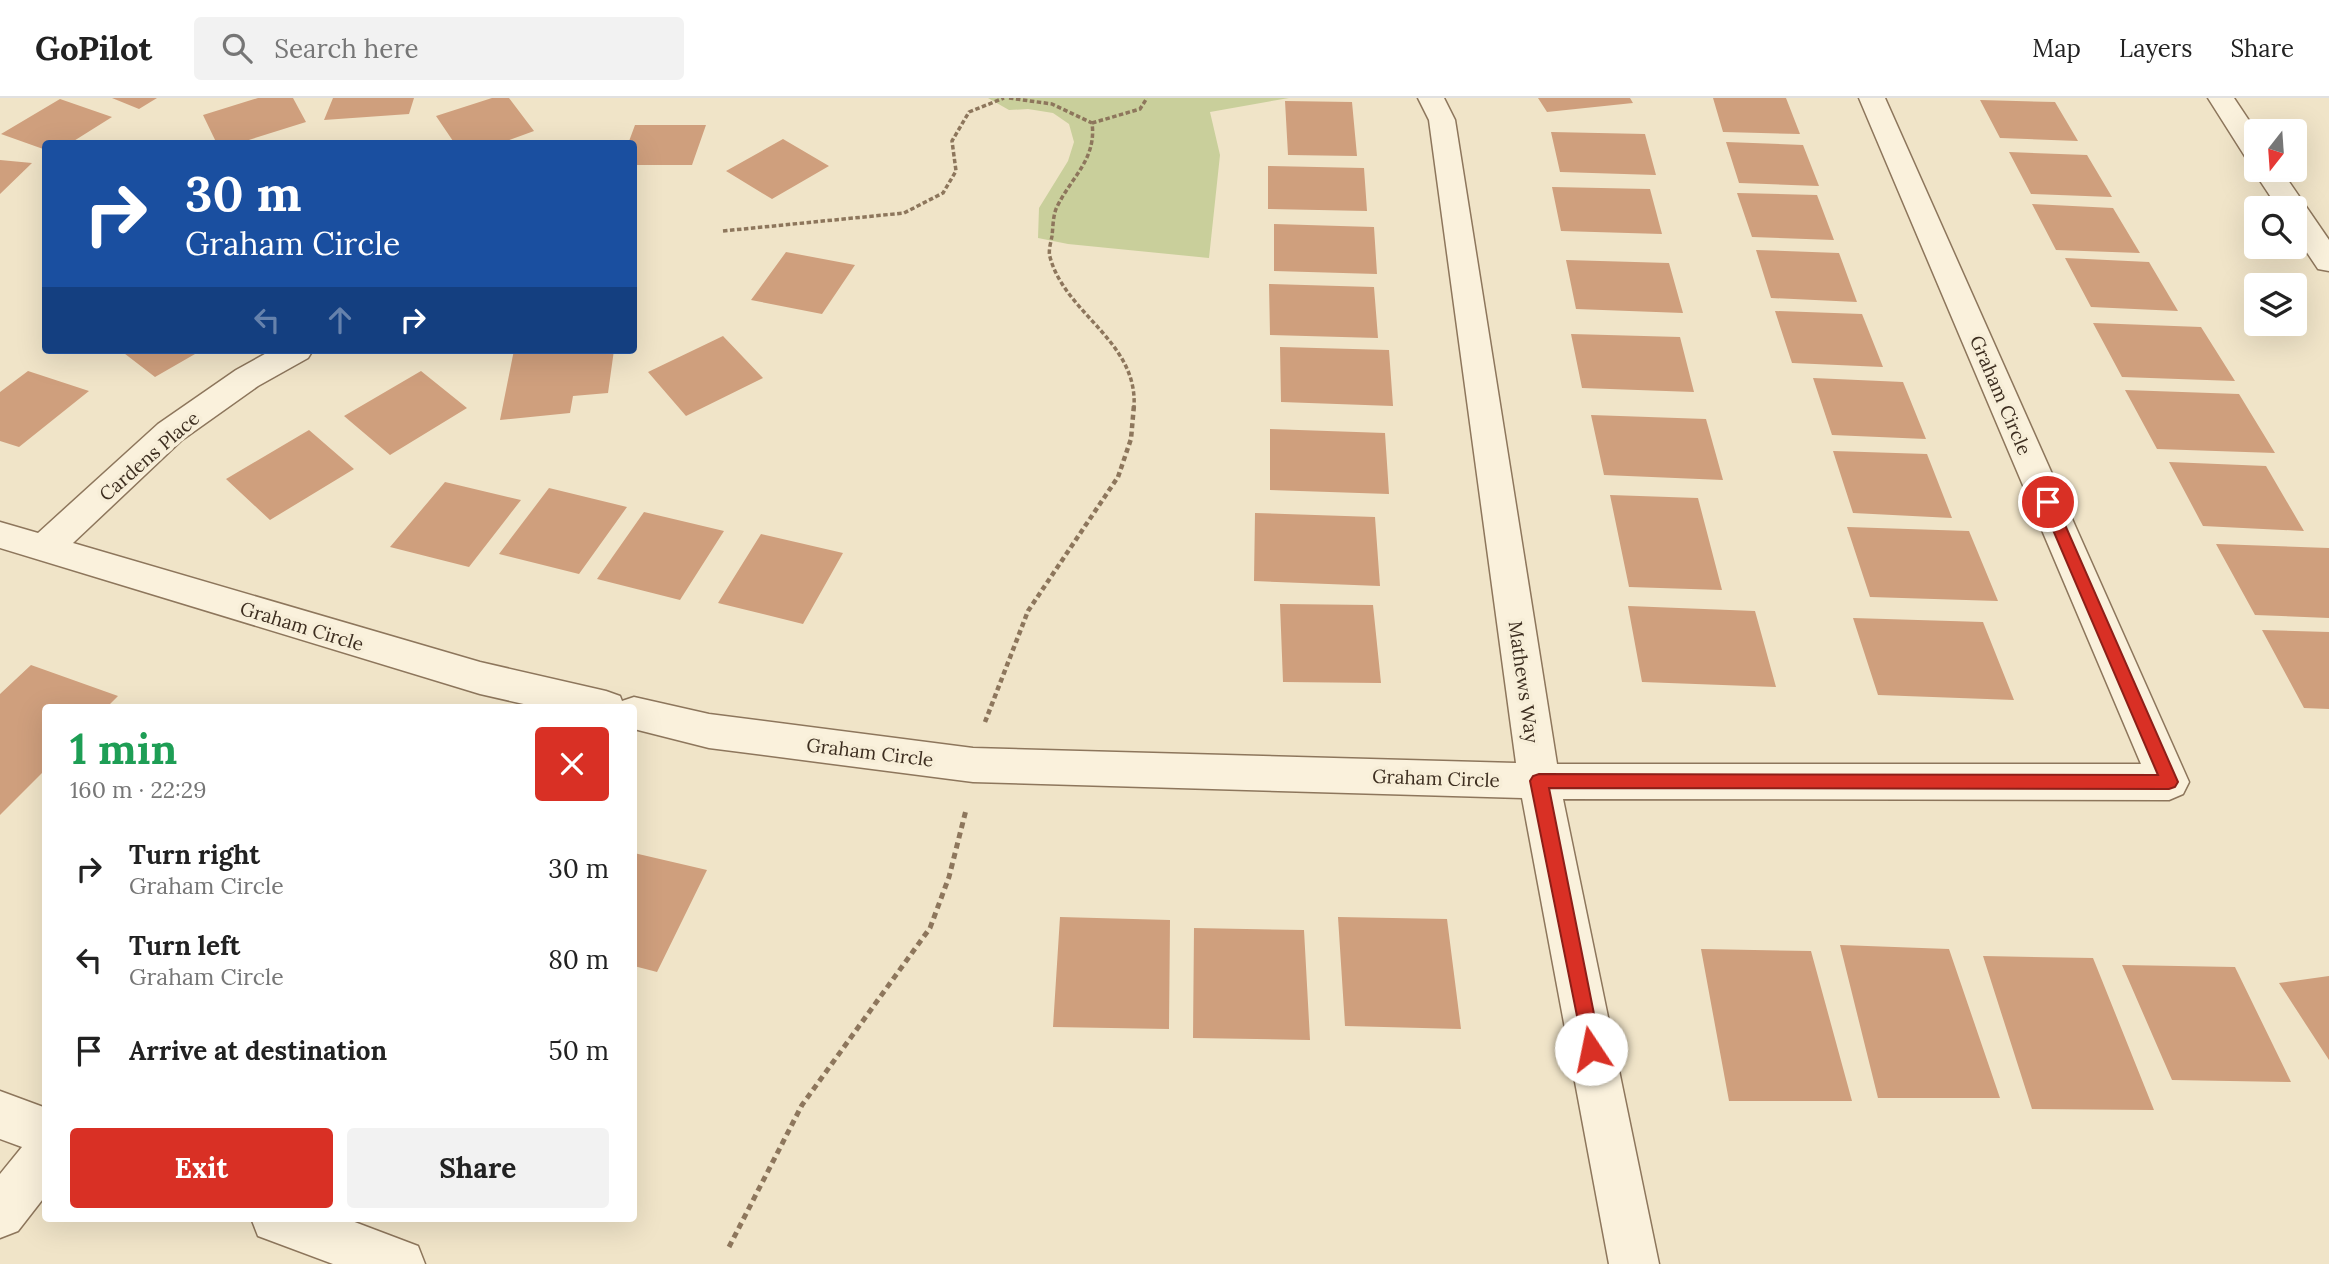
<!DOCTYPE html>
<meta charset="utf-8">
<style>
body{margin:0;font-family:Lora,serif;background:#f2f2f2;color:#222;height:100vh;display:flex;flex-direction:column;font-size:26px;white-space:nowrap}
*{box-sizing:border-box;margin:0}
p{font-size:23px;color:#767676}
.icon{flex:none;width:38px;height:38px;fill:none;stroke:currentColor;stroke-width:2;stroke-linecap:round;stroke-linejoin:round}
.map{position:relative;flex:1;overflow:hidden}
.panel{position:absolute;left:42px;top:606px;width:595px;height:518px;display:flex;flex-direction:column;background:#fff;border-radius:7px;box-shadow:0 7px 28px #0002}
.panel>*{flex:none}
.banner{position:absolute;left:42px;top:42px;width:595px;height:214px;border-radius:7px;box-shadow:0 7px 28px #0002;background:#1a4fa0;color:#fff;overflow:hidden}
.needle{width:46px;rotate:197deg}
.buttons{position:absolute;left:2244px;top:21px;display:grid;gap:14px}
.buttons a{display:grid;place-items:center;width:63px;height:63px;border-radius:7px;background:#fff;box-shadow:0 7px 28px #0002;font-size:35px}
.pin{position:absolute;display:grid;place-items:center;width:60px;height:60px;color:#fff;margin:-30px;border:4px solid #fff;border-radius:50%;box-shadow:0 2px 7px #0007}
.me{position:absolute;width:77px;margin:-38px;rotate:349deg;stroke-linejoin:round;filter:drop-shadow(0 0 5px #0008)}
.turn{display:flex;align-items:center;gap:24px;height:147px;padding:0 28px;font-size:32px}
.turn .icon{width:91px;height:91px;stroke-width:2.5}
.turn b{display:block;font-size:49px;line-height:60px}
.lanes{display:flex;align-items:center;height:66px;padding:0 28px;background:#0003;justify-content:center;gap:35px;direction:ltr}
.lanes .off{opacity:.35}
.round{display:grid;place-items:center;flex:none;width:74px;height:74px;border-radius:7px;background:#f2f2f2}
.headline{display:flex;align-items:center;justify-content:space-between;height:119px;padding:0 28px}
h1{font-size:42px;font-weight:700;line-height:52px;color:#1e9e55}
.action{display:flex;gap:14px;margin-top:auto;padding:14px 28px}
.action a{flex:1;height:80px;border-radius:7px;background:#d93025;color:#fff;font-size:28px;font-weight:700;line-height:80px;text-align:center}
.action a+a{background:#f2f2f2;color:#222}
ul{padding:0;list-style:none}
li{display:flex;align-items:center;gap:21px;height:91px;padding:0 28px}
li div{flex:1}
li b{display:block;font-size:26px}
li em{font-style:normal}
header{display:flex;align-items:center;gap:42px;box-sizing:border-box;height:98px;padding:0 35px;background:#fff;border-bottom:2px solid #e0e0e0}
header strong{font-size:33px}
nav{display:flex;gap:38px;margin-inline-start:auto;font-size:24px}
.search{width:490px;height:63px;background:#f2f2f2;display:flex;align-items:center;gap:18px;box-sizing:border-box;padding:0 24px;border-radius:7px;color:#767676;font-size:26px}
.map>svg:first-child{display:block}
.green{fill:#c9cf9b}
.building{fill:#cf9f7d}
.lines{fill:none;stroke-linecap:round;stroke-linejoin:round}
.minor-casing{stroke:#8d765c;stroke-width:3}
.path-far2{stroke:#8d765c;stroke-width:3.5;stroke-dasharray:4.5 2.5;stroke-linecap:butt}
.path-far1{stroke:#8d765c;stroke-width:4.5;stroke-dasharray:5 3.5;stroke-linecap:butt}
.path{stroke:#8d765c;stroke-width:5;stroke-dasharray:6 4.5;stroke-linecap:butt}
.minor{fill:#faf1dc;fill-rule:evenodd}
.route{fill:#d93025;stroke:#8d1f18;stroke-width:2}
.labels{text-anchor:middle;stroke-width:7;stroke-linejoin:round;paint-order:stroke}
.street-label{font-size:19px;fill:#3d2e20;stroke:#f7eed8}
</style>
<header>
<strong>GoPilot</strong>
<div class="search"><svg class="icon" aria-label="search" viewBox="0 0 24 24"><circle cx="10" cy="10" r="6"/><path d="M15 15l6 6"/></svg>Search here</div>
<nav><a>Map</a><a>Layers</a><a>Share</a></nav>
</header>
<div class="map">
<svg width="2329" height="1166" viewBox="0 0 2329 1166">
<rect width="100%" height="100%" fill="#f0e4c8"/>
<!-- green -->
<path class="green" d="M988 0H1289L1210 14 1220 57 1209 160 1068 146 1038 140 1039 110 1068 63 1074 44 1069 26 1053 15 1028 11 1009 12Z"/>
<!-- building -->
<path class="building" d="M112 0H157L139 11Z
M258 0H293L306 24 236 46H217L203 17Z
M333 0H414L409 16 324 22Z
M492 0H509L534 33 498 46H455L436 18Z
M1538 0H1630L1633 5 1547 14Z
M1713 0H1786L1800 36 1723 34Z
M60 1 112 19 69 46H46V52L1 36Z
M1980 2 2055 4 2078 43 2000 40Z
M1285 3 1352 4 1357 58 1288 57Z
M635 27H706L692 67H634V46H628Z
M1551 34 1645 36 1656 77 1560 74Z
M783 41 829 68 772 101 726 73Z
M1726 44 1803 47 1819 88 1739 85Z
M2009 54 2087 57 2112 99 2031 96Z
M0 62 32 65 0 96Z
M1268 68 1364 70 1367 113 1268 111Z
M1552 89 1650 91 1662 136 1561 133Z
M1737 95 1817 97 1834 142 1752 139Z
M2032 106 2113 110 2140 155 2056 152Z
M1274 126 1374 129 1377 176 1274 173Z
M1756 152 1839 155 1857 204 1771 200Z
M786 154 855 167 822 216 751 202Z
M2065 160 2149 164 2178 213 2091 209Z
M1566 162 1669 165 1683 215 1576 211Z
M1269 186 1374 189 1378 240 1270 237Z
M1775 213 1862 216 1883 269 1792 265Z
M2093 225 2201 229 2235 283 2122 279Z
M1571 236 1680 239 1694 294 1582 290Z
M723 238 763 280 686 318 648 274Z
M1280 249 1389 252 1393 308 1281 304Z
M120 252H202L155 279Z
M514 252H614L608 295 573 298 570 315 500 322Z
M28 273 89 293 19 349 0 343V294Z
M421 273 467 310 390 357 344 318Z
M1813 280 1903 284 1926 341 1832 337Z
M2125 292 2239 296 2275 355 2157 351Z
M1591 317 1706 321 1723 382 1604 377Z
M1270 331 1385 335 1389 396 1270 392Z
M309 332 354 371 270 422 226 381Z
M1833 353 1927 356 1952 420 1853 415Z
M2169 364 2266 368 2304 433 2203 428Z
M445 384 521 402 469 469 390 449Z
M549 390 627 409 579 476 499 456Z
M1610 397 1698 400 1722 492 1629 489Z
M644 414 724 433 680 502 597 481Z
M1255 415 1375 419 1380 488 1254 483Z
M1847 429 1969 433 1998 503 1870 499Z
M761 436 843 455 803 526 718 505Z
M2216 446 2329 450V520L2255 517Z
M1280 506 1373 507 1381 585 1283 584Z
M1628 508 1755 513 1776 589 1642 584Z
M1853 520 1983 524 2014 602 1878 597Z
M2262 532 2329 534V611L2304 610Z
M31 567 118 598 107 609H46V671L0 717V596Z
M634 755 707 772 657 874 634 868Z
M1060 819 1170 822 1169 931 1053 929Z
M1338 819 1447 821 1461 931 1345 928Z
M1194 830 1304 832 1310 942 1193 940Z
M1840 847 1949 851 2000 1000H1878Z
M1701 851 1811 853 1852 1003H1729Z
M1983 858 2093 860 2154 1012 2032 1011Z
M2122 867 2235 869 2291 984 2172 982Z
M2329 878V962L2279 885Z"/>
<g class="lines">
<!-- minor casing -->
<g class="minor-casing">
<path id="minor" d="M1418 0H1444L1455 22 1557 666H2141L1859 0H1885L2189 684 2183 696 2169 702 1563 701 1659 1166H1609L1522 700 973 684 709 650 634 631V609H537L480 596 0 450V424L38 435 158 326 236 272 272 252H313L308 260 258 288 182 342 73 445 480 564 606 593 620 598 622 603 634 599 709 616 973 650 1516 665 1429 22Z
M2208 0H2234L2256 33V62L2246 60Z
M2256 68V72H2281L2329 142V173L2318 171 2294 135V110H2278L2253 72Z
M0 993 46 1010V1097L18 1133 0 1140V1076L22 1049 0 1041Z
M251 1120H344L418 1148 425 1166H333L258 1138Z"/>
</g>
<!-- path-far2 -->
<path class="path-far2" d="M1009 0 1052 6 1092 25C1097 62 1070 80 1056 111 1053 119 1053 129 1052 138 1051 144 1048 153 1050 159 1065 216 1138 243 1134 309
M1092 25 1140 11 1147 0
M723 133 904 115 943 95 956 73 952 43 969 14 1004 0"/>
<!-- path-far1 -->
<path class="path-far1" d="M985 624 1028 513 1118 379 1131 341 1134 307"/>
<!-- path -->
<path class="path" d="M729 1149 802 1007 930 830 949 779 966 712"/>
<!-- minor -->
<use href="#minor" class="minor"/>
</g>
<!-- route -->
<path class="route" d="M2048 399 2055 404 2178 684 2175 689 2169 691 1549 690 1601 951 1598 958 1591 961 1585 958 1530 683 1533 678 1539 676 2158 677 2041 404Z"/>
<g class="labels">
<!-- street labels -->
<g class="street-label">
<text transform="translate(2001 297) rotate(67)" y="7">Graham Circle</text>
<text transform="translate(149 358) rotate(-41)" y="7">Cardens Place</text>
<text transform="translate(302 528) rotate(17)" y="7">Graham Circle</text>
<text transform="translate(1524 584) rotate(82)" y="7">Mathews Way</text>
<text transform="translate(870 654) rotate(7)" y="7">Graham Circle</text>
<text transform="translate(1436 680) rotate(2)" y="7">Graham Circle</text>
</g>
</g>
</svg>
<div class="buttons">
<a><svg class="needle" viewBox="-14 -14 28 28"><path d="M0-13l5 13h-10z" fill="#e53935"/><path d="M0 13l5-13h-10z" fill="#767676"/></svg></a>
<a><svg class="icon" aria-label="search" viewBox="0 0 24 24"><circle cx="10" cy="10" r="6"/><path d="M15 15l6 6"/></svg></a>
<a><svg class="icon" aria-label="layers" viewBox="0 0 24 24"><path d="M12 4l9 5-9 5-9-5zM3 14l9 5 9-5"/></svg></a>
</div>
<div class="pin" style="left:2048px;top:404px;background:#d93025"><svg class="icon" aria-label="arrive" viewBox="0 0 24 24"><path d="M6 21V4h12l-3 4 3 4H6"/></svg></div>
<svg class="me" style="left:1591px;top:951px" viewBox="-20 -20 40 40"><circle r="19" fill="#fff"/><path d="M0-13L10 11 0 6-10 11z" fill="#d93025"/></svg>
<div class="banner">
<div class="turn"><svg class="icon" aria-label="right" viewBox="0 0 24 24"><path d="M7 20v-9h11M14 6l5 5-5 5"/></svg><div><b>30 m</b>Graham Circle</div></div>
<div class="lanes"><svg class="icon off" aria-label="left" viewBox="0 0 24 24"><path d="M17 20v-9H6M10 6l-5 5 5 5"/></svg><svg class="icon off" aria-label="ahead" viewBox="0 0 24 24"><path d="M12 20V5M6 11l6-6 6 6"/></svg><svg class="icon" aria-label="right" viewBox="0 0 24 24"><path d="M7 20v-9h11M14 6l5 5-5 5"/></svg></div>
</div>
<section class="panel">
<div class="headline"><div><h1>1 min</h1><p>160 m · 22:29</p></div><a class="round" style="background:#d93025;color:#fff"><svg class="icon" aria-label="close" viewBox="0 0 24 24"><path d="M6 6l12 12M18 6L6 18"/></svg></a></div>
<ul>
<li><svg class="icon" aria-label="right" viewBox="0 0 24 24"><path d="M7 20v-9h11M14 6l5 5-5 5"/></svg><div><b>Turn right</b><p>Graham Circle</p></div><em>30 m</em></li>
<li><svg class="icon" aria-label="left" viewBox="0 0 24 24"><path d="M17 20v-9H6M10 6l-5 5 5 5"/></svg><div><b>Turn left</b><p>Graham Circle</p></div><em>80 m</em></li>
<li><svg class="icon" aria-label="arrive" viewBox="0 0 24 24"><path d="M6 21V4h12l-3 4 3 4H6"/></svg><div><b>Arrive at destination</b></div><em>50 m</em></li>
</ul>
<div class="action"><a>Exit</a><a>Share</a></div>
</section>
</div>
